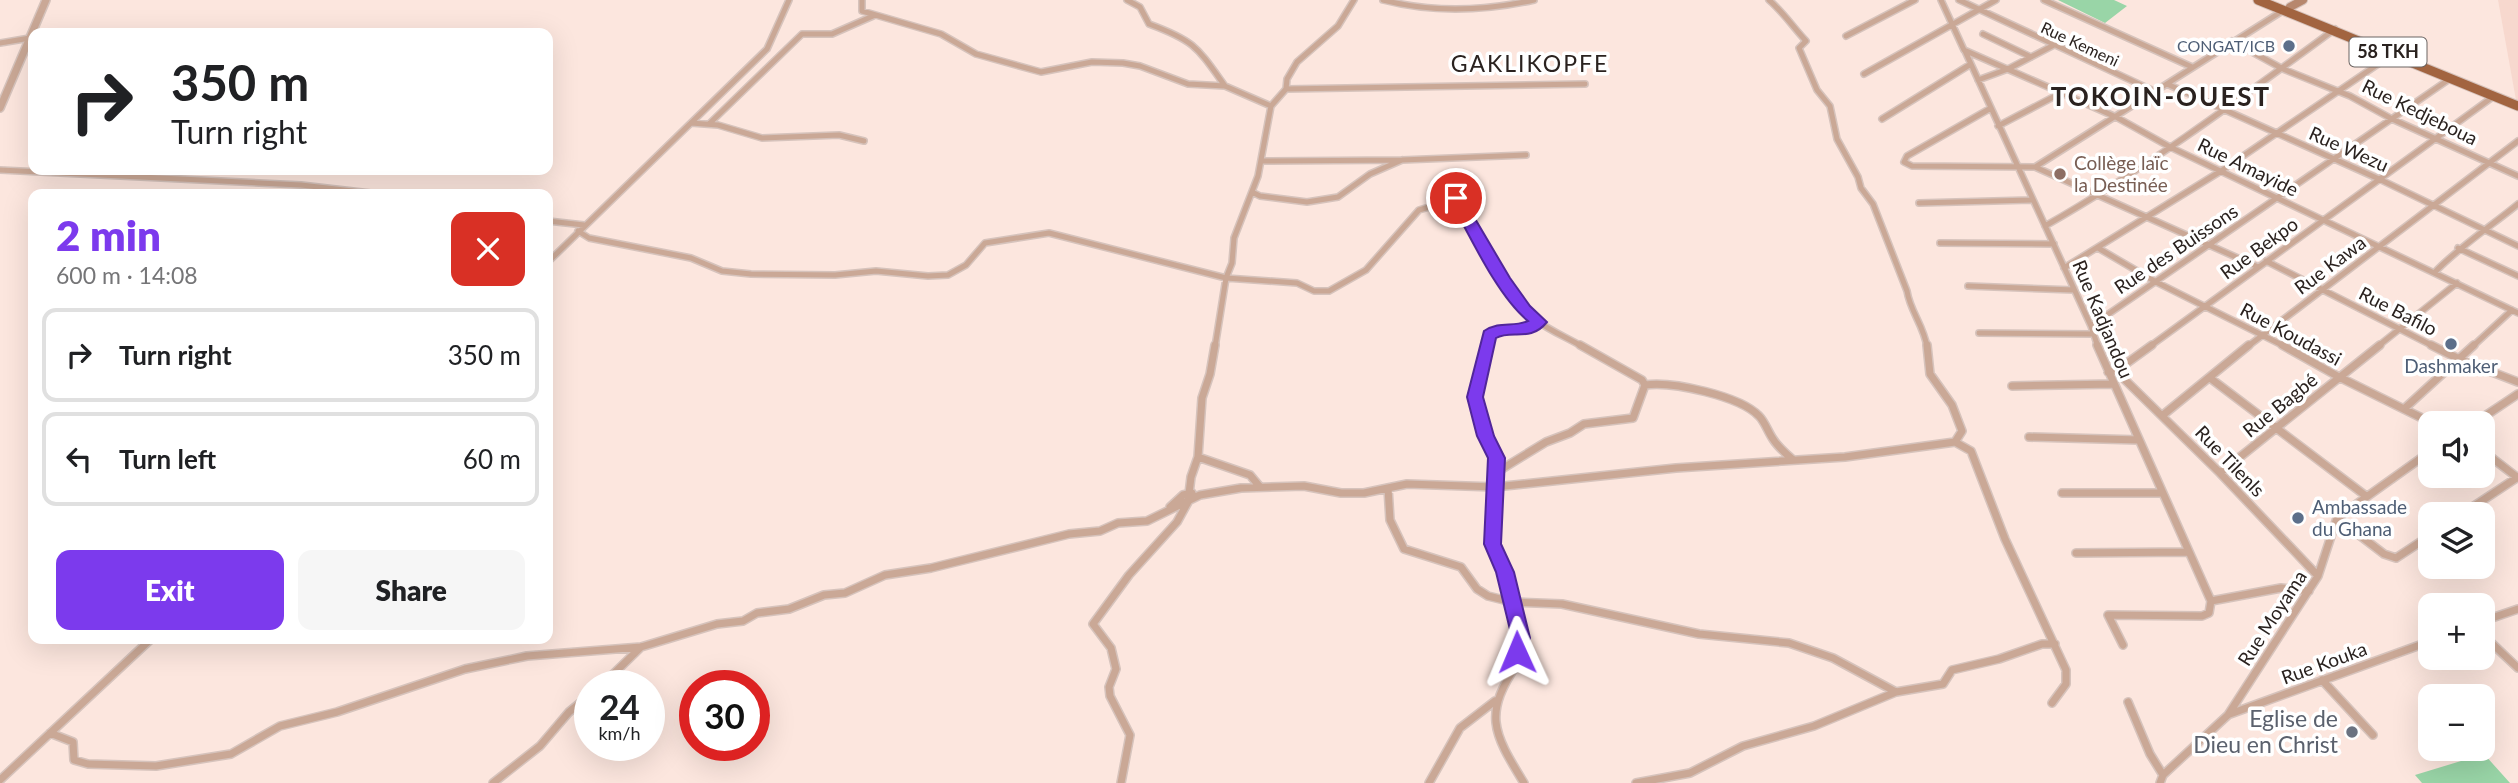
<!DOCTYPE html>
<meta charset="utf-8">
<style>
body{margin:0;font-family:Lato,sans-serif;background:#f6f6f6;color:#202124;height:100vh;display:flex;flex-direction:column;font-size:26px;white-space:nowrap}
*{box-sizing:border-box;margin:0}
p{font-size:23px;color:#757577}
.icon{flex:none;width:38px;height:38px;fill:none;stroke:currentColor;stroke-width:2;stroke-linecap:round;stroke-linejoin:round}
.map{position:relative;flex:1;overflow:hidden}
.panel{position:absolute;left:28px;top:189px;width:525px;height:455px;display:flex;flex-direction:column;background:#fff;border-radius:14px;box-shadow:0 7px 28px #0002}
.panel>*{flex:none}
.top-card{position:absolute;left:28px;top:28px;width:525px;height:147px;border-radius:14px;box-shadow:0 7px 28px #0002;background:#fff;color:#202124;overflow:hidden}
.tools{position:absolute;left:2418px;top:411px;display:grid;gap:14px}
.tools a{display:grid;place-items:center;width:77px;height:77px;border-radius:14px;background:#fff;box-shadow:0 7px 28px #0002;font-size:35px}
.speed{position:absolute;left:574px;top:670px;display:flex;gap:14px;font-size:35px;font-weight:700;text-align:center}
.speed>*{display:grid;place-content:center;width:91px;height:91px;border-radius:50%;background:#fff;box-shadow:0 7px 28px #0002;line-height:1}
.speed small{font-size:18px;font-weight:400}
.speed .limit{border:10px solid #d22;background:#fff;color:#111}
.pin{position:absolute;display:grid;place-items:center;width:60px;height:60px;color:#fff;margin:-30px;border:4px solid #fff;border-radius:50%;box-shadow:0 2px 7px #0007}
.me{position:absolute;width:77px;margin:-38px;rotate:359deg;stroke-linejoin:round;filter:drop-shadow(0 0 5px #0008)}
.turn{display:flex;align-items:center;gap:24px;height:147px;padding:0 28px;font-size:32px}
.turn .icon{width:91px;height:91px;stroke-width:2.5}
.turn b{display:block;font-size:49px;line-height:60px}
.round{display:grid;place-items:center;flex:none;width:74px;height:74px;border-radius:14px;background:#f6f6f6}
.headline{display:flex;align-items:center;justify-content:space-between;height:119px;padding:0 28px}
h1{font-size:42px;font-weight:800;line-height:52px;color:#7c3aed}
.cta{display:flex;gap:14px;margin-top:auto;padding:14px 28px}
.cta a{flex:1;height:80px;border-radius:14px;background:#7c3aed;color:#fff;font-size:28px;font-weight:800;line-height:80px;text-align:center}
.cta a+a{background:#f6f6f6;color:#202124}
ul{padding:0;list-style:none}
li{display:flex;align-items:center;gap:21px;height:94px;margin:0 14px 10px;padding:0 14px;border:4px solid #e0e0e0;border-radius:14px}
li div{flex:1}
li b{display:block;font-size:26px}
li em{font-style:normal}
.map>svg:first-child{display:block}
.built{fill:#f7d8ce}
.green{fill:#99d5a7}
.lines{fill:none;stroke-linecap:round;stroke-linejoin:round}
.minor-far1-casing{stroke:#d6c3bc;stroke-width:8}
.minor-casing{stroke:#d6c3bc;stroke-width:10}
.tertiary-casing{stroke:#d6c3bc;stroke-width:10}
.secondary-casing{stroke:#d6c3bc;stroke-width:10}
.trunk-casing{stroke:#d6c3bc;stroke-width:11}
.minor-far1{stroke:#caa896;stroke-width:5}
.minor{stroke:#caa896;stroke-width:7}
.tertiary{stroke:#caa896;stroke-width:7}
.secondary{stroke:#b7876d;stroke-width:8}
.trunk{stroke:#a26440;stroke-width:9}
.route{fill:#7c3aed;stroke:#51269a;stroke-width:2}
.service-dot{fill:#5c6f8a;stroke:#fff;stroke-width:2.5}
.education-dot{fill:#8d6e63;stroke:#fff;stroke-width:2.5}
.worship-dot{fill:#6b7280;stroke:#fff;stroke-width:2.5}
.labels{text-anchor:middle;stroke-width:7;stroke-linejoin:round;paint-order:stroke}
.far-street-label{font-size:16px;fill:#2a221f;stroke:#fff}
.far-service-label{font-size:16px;fill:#4e5e75;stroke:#fff;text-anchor:end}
.shield{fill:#fff;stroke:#6a6462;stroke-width:2}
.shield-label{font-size:18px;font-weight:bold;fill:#2a221f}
.street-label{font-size:19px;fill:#2a221f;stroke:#fff}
.education-label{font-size:19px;fill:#785e54;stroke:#fff;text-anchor:start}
.service-label{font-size:19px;fill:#4e5e75;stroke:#fff}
.quarter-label{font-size:23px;letter-spacing:2px;fill:#2a221f;stroke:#fff}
.near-worship-label{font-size:23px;fill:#5b616d;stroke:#fff;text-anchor:end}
.district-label{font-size:26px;font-weight:bold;letter-spacing:2px;fill:#2a221f;stroke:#fff}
</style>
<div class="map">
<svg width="2518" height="783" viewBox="0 0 2518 783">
<rect width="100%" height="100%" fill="#fce6de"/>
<!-- built -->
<path class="built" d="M2498 0H2518V101L2516 100Z"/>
<!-- green -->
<path class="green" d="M2058 0H2114L2127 6 2105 23Z
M2484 754 2510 783H2422L2415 775Z"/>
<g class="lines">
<!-- minor-far1 casing -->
<g class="minor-far1-casing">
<path id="minor-far1" d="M862 0V11L941 34 976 54 1041 72 1092 62 1123 63 1140 66 1188 84 1225 86 1271 106
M1127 0 1140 7 1149 24C1195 41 1197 47 1225 86
M1383 0C1433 13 1484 11 1534 0
M1769 0C1783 12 1793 27 1806 41L1799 48 1817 90 1830 106 1837 139 1858 177 1861 188 1873 204 1907 291C1910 311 1924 326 1927 347
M1941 0 1964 50 2116 117 2170 147 2518 313
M1959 0 2154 91
M2044 0 2192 67
M1983 34 2031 57
M1846 36 1915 0
M2232 41 2283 69 2350 96 2392 119 2518 176
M0 43 30 38
M1965 51 2091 326 2098 347
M1864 74 1996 0
M1978 80 2008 69 2054 45
M2167 84 2379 179 2518 246
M1286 89 1585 84
M1991 108 1907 156 1904 162 1912 166 2035 167 2284 10
M1882 119 1971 64
M691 123 718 125 762 138 839 135 864 141
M709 124 802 34H832L873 16
M1998 126 2059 94
M1261 161 1402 160 1526 155
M2035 167 2258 267
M0 170 301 185 379 194
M1252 192 1260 196 1307 202 1338 197 1370 174 1402 160
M1919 203 2031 200
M548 221 584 225
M2045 226C2147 168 2241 98 2335 29
M578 231 589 238 691 258 722 271 751 274 835 275 876 271 928 276 948 275 966 265 985 243 1049 233 1226 278 1297 283 1314 291H1329L1366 270 1419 210 1456 199C1482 239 1499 288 1536 320 1550 331 1568 338 1583 347
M1940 243 2054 244
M2098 248 2156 282 2286 347
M2458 248 2518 276
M2266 261 2435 347
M548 262 767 49 789 0
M2064 268 2221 171 2393 54
M2435 272C2460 246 2490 227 2518 204
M1968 286 2074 290
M2091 326 2451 78
M1979 333 2092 334
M1215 347 1226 278 1232 263 1234 238 1258 176 1271 106 1286 89 1287 79 1297 62 1338 26 1354 0
M1485 347 1495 330 1521 331 1539 322
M2149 347 2494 96
M2247 347 2518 141
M2377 347 2457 283
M2472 347 2512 310"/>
</g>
<!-- minor casing -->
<g class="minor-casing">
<path id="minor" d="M1485 345C1482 362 1473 387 1476 404 1480 428 1495 448 1497 472
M1580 345 1642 380 1645 385
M1927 345 1930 374 1952 405 1962 431 1955 442 1971 451 2005 539 2066 670V684L2052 703
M2097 345 2211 601
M2282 345 2339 377 2434 424
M2431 345 2461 360 2518 382
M2116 371 2220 473 2318 576
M2108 372 2116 371 2152 345
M2210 378 2366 496
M2012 386 2114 384
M2405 408 2474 345
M2163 415 2249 345
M2473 424 2518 394
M2029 437 2139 440
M2483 451 2518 478
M1198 457 1250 475 1260 487
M2220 473 2380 345
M1388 488 1390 520 1404 549 1461 567 1477 589 1488 596 1512 602 1562 604 1699 634 1789 643 1833 658 1896 692 1943 684 1952 670 1999 659 2042 644H2055
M2062 493H2162
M1170 507 1183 495 1192 493
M2462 514 2518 477
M2337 518 2384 554 2396 558 2431 535
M2076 553 2189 552
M2211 601 2281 588 2309 591
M2483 621 2518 609
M2483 635 2518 668
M2123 645 2108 615 2202 616 2209 613 2211 601
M2322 680 2373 735
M601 686 641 647
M2128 702 2150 754 2163 775 2160 783
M2230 714 2431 641
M50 733 73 742 74 760 88 764 156 766 231 754 280 726 337 712 465 669 527 656 641 647 717 624 743 621 757 613 789 609 824 595 845 593 885 575 931 568 1069 534 1100 531 1118 523 1147 521 1200 495 1241 488 1304 486 1341 493H1364L1407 484 1495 487 1676 468 1845 457 1955 442
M2163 775 2228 715 2318 576 2337 518 2431 451
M0 780 151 639
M493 783 540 746 569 712 590 695
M1121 783 1130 735 1110 696 1109 687 1116 669 1111 648 1093 624 1129 575 1177 522 1188 502 1191 477 1198 457 1202 398 1210 374 1215 345
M1429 783 1460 728 1495 701
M1524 783C1492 731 1483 714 1519 661L1517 652 1521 638 1505 572 1492 544 1494 481 1497 472 1546 442 1570 433 1584 424 1633 418 1645 385C1672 381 1740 396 1759 416 1765 422 1768 432 1773 439 1778 447 1785 453 1792 459
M1636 783 1690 773 1743 746 1814 726 1896 692"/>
</g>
<!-- tertiary casing -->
<g class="tertiary-casing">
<path id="tertiary" d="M0 108 46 0"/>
</g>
<!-- secondary casing -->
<g class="secondary-casing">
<path id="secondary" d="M2290 7 2303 0"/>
</g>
<!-- trunk casing -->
<g class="trunk-casing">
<path id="trunk" d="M2258 0 2518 106"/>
</g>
<!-- minor-far1 -->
<use href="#minor-far1" class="minor-far1"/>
<!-- minor -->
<use href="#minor" class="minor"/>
<!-- tertiary -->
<use href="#tertiary" class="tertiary"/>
<!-- secondary -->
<use href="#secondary" class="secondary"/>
<!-- trunk -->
<use href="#trunk" class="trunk"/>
</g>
<!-- route -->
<path class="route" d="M1456 194 1461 195 1510 278 1530 306 1547 322C1530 343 1512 329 1496 338L1483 397 1494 436 1505 458 1501 544 1514 572 1530 638 1523 657 1517 660 1510 657 1508 652 1512 638 1496 572 1484 544 1488 458 1477 436 1467 397 1484 331C1501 320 1512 328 1528 321 1497 296 1469 234 1449 198Z"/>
<!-- markers -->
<g class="service-dot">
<circle cx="2289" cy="46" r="7"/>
<circle cx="2451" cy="344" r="7"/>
<circle cx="2298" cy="518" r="7"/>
</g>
<circle class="education-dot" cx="2060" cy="174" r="7"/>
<circle class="worship-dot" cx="2352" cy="732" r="7"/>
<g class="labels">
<!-- far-street labels -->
<g class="far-street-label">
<text transform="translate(2080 44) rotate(25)" y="6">Rue Kemeni</text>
</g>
<!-- far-service labels -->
<g class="far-service-label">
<text x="2275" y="52">CONGAT/ICB</text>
</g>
<!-- shield labels -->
<rect class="shield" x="2349.5" y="37.5" width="77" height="29" rx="5"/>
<g class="shield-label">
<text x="2388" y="58">58 TKH</text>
</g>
<!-- street labels -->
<g class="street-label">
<text transform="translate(2420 112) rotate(26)" y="7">Rue Kedjeboua</text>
<text transform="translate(2349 149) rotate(24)" y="7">Rue Wezu</text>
<text transform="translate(2248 167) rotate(26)" y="7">Rue Amayide</text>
<text transform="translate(2259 248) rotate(-36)" y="7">Rue Bekpo</text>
<text transform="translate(2176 249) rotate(-34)" y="7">Rue des Buissons</text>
<text transform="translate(2330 265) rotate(-37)" y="7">Rue Kawa</text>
<text transform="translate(2398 311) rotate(27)" y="7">Rue Bafilo</text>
<text transform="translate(2103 319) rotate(67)" y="7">Rue Kadjandou</text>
<text transform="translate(2291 334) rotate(28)" y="7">Rue Koudassi</text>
<text transform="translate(2280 405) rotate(-39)" y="7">Rue Bagbé</text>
<text transform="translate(2230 461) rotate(46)" y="7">Rue Tilenls</text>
<text transform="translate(2272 618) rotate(-57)" y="7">Rue Moyama</text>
<text transform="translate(2324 663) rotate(-20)" y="7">Rue Kouka</text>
</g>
<!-- education labels -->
<g class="education-label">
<text x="2074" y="170">Collège laïc<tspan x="2074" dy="22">la Destinée</tspan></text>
</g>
<!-- service labels -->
<g class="service-label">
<text x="2451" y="373">Dashmaker</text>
<text x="2312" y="514" text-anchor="start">Ambassade<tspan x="2312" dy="22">du Ghana</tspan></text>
</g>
<!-- quarter labels -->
<g class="quarter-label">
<text x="1530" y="72">GAKLIKOPFE</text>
</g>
<!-- near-worship labels -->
<g class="near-worship-label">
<text x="2338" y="727">Eglise de<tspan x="2338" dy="26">Dieu en Christ</tspan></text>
</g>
<!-- district labels -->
<g class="district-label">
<text x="2161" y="106">TOKOIN-OUEST</text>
</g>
</g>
</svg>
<div class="tools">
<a><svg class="icon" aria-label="sound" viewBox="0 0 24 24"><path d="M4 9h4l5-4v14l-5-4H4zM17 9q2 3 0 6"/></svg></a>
<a><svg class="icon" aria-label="layers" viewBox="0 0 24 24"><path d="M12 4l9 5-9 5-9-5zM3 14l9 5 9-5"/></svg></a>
<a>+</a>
<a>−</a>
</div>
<div class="speed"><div>24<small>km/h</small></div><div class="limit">30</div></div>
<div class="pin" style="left:1456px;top:198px;background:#d93025"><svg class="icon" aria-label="arrive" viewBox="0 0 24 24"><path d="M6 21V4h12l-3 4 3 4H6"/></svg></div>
<svg class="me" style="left:1517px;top:652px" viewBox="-20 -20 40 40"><path d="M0-17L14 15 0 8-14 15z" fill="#7c3aed" stroke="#fff" stroke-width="4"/></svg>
<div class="top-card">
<div class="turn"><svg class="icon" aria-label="right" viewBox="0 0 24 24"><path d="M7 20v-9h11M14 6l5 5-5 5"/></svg><div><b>350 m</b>Turn right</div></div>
</div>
<section class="panel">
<div class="headline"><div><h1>2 min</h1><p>600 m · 14:08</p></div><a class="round" style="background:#d93025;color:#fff"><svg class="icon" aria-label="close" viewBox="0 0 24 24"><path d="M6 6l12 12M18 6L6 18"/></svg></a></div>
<ul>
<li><svg class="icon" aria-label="right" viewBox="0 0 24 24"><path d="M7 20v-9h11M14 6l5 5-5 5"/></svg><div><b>Turn right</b></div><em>350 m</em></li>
<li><svg class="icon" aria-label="left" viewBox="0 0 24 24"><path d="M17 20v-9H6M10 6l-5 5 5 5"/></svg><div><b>Turn left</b></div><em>60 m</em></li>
</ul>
<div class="cta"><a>Exit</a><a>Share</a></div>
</section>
</div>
